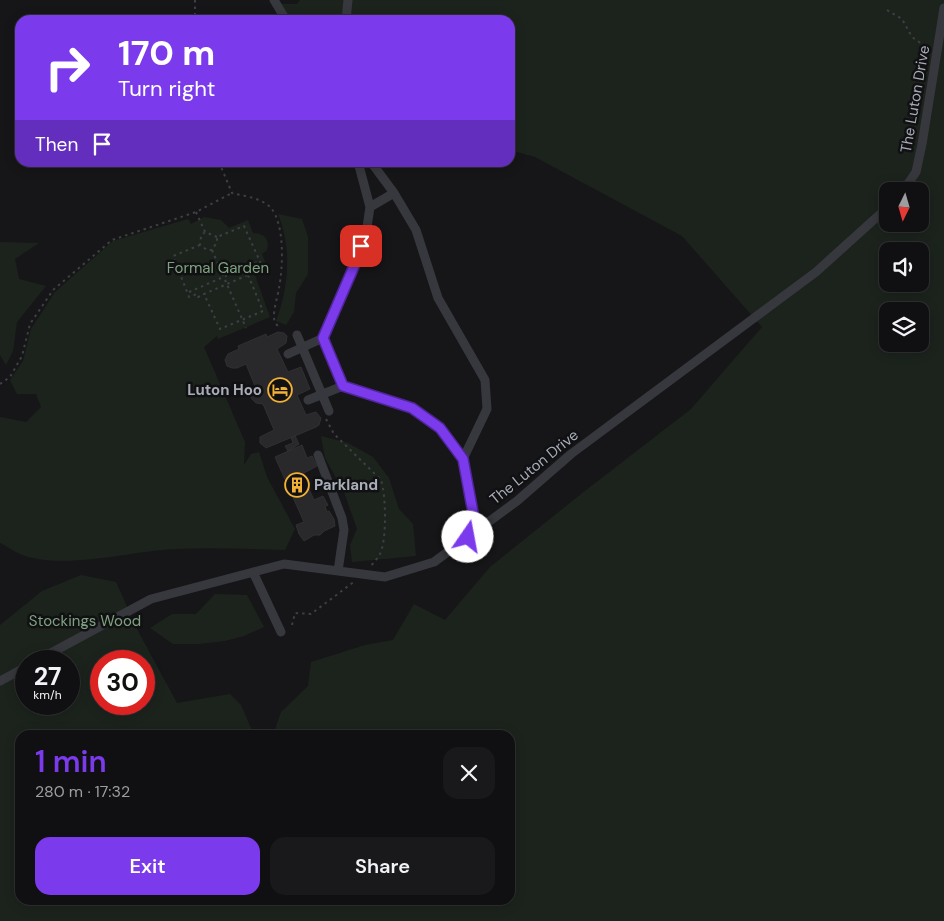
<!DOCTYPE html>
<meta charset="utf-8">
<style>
body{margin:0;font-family:"DM Sans",sans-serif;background:#19191b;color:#f1f3f6;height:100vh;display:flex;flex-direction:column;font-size:19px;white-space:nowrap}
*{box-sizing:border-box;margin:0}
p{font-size:16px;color:#9c9d9f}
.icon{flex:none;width:28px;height:28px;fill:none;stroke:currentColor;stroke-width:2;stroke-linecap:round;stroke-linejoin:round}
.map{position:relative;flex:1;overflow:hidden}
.sheet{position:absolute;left:15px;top:730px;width:500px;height:175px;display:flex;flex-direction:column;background:#101012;border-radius:15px;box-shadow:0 2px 12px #0003,0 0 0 1px #303032}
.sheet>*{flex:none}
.top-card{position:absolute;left:15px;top:15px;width:500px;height:152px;border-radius:15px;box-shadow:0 2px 12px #0003,0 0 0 1px #303032;background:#7c3aed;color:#fff;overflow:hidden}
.needle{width:32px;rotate:185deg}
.buttons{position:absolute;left:879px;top:182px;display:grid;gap:10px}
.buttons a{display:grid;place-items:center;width:50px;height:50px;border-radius:10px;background:#101012;box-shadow:0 2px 12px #0003,0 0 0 1px #303032;font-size:25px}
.speed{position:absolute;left:15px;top:650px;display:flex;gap:10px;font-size:25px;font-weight:700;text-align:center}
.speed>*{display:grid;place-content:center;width:65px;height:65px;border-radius:50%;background:#101012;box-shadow:0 2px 12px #0003,0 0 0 1px #303032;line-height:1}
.speed small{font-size:12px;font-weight:400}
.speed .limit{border:8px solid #d22;background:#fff;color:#111}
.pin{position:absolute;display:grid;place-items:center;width:42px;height:42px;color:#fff;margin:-21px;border-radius:10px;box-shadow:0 2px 8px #0006}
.me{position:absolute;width:55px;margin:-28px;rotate:12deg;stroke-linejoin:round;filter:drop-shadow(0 0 4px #0008)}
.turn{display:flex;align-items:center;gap:18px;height:105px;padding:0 20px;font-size:22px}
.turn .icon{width:65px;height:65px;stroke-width:2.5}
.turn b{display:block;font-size:35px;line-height:42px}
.then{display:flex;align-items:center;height:48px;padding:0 20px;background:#0003;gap:10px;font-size:19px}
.round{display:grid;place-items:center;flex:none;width:52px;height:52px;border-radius:15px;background:#19191b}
.headline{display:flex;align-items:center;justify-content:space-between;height:85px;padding:0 20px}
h1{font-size:30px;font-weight:600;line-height:38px;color:#7c3aed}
.cta{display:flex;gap:10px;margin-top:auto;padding:10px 20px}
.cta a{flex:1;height:58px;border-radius:15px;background:#7c3aed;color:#fff;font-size:20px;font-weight:600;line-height:58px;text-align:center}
.cta a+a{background:#19191b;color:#f1f3f6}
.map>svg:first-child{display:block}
.green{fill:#1c231d;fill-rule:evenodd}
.building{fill:#29292c;stroke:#303034}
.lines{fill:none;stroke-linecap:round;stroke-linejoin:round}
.path{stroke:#3d3f44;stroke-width:2;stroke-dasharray:2.5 4;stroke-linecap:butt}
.minor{stroke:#37383d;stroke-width:9}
.route-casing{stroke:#51269a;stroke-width:12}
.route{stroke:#7c3aed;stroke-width:9}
.labels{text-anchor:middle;stroke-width:5;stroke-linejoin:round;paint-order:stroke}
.street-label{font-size:15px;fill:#a8adb8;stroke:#111113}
.park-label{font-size:15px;fill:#7fa381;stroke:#111113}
.poi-label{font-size:15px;font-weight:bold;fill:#a8adb8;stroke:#111113;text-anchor:end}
</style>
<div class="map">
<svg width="944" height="921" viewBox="0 0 944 921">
<rect width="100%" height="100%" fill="#161618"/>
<!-- green -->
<path class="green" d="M300 0H944V921H0V625L42 591 81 575 116 582 138 631 177 703 230 694 241 705 254 735H20V900H510V735H273L281 712 308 686 311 662 365 645 393 640 414 604 445 620 490 567 581 494 691 409 762 327 682 236 535 157 510 150V20H286L275 4H297ZM888 191H920V224H888ZM888 251H920V284H888ZM888 311H920V344H888ZM26 661H69V704H26ZM101 661H144V704H101Z
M278 214 302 219 308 237V274L296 293 294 312 286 325 276 321C289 287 292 248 278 214Z
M204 217 221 220 229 228 248 220 253 233C264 234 270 238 267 250L262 254 266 264H264L265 270 255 275 270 317 218 339 217 336 204 347 245 442 244 465 251 454 259 452 267 477 295 529 285 550C248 549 212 547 175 549 131 551 61 571 20 554 13 551 7 546 0 543V417L26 422 41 407 36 394H17L10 380 23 361 31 329 55 292 113 241 188 219 191 224Z
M0 242 39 243 15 259 19 279 46 286 17 322 13 351 6 365 0 355Z
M321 436 348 443 373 457 389 478 399 509 413 524 416 556 352 562 350 545 357 529 344 492 325 458Z
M215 594 247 595 264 627 244 636 225 641 198 644H173L150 628 172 614H196Z"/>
<!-- building -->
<path class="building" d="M278 332 284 333 287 336 286 343 277 349 288 372 301 367 310 389 297 395 306 415 316 412 321 418 319 425 316 427 266 448 260 443V437L274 430 263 404 256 403 251 398 250 393 255 386 246 364 237 368H232L227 366 225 360 228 354 239 349 238 346 266 334 267 337Z
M295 436 299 444 288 451 285 446 293 443 291 437Z
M302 445 307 458 312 456 317 466 302 474 314 500 323 496 328 505 325 506 327 512 329 511 334 519 335 526 324 531 320 535H314L304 541 299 534 296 525 304 522 275 457Z"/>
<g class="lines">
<!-- path -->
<path class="path" d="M195 0V20
M887 10 902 19 912 37 929 49
M219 162 232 193C244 196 262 198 271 208 285 225 283 267 279 288 278 295 273 311 274 318 274 321 277 325 279 328
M196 212 205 232
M217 237 205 232 201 236 200 245 207 250H212L217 242V237L244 226 262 266 255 270 256 272 248 275
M200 245 173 256 189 297 197 294 198 297 204 294
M212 250 246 328
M248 275 263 311 220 329 204 294Z
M189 292 260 261
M0 384 10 377 22 356 30 324 53 290 112 240 196 212 232 193
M326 419 334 434 381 480C386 494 387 540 380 554 378 558 374 562 371 566
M292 625 295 613 311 614 355 581"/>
<!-- minor -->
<path class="minor" d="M274 0 286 20
M346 20 348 0
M371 162 394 193 416 230 438 298 485 380 487 409 463 459 474 518 468 537
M903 191 916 172 922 144 944 8
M370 207 394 193
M297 335 329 411
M323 338 343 386
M288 354 323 338 355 263 367 227 370 207 358 162
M308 400 343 386 412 409 440 428 463 459
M318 455 342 518 344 530 338 571
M253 572 281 632
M36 661 151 599 284 564 385 577 434 562 517 501 571 454 816 272 888 207
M0 681 26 667"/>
</g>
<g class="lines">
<!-- route casing -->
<g class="route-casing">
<path id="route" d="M361 246 355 264 323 338 343 386 412 408 440 428 463 459 474 518 468 537"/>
</g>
<!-- route -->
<use href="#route" class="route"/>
</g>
<!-- icons -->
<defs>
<g id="hotel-ring" transform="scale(1.25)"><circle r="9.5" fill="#111113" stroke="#f2b134" stroke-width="1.5"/><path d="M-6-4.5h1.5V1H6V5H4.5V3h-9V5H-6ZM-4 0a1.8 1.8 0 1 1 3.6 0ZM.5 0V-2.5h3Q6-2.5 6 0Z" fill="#f2b134"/></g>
<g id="building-ring" transform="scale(1.25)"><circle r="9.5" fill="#111113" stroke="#f2b134" stroke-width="1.5"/><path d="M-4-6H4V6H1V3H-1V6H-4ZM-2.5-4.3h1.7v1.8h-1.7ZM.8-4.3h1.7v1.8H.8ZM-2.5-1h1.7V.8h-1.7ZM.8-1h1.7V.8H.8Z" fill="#f2b134"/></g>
</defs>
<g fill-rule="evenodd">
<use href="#hotel-ring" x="280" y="390"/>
<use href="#building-ring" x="297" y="485"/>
</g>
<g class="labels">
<!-- street labels -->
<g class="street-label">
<text transform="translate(915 99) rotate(-80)" y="5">The Luton Drive</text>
<text transform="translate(534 467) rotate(-39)" y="5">The Luton Drive</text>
</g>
<!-- park labels -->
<g class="park-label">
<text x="218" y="273">Formal Garden</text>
<text x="85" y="626">Stockings Wood</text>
</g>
<!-- poi labels -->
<g class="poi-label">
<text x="262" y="395">Luton Hoo</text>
<text x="314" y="490" text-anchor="start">Parkland</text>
</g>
</g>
</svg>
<div class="buttons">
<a><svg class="needle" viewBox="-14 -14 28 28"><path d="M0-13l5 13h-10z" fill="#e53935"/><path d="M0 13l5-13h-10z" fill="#9c9d9f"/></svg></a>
<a><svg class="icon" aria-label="sound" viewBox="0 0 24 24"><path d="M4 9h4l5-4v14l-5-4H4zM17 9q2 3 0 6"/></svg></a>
<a><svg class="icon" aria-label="layers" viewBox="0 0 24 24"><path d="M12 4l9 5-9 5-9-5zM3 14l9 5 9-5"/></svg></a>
</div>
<div class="speed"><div>27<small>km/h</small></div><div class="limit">30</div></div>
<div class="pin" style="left:361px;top:246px;background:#d93025"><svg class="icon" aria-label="arrive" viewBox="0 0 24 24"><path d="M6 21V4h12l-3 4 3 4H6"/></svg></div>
<svg class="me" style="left:468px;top:537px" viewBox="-20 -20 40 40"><circle r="19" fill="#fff"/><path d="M0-13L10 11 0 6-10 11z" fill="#7c3aed"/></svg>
<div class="top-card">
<div class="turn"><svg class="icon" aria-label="right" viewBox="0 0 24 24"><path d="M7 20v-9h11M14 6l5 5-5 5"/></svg><div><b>170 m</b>Turn right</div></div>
<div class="then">Then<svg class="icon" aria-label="arrive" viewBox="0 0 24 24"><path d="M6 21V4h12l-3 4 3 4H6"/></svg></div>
</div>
<section class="sheet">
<div class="headline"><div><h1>1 min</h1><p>280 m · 17:32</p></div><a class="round"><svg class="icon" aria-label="close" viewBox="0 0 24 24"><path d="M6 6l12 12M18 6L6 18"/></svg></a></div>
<div class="cta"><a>Exit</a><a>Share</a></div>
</section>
</div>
